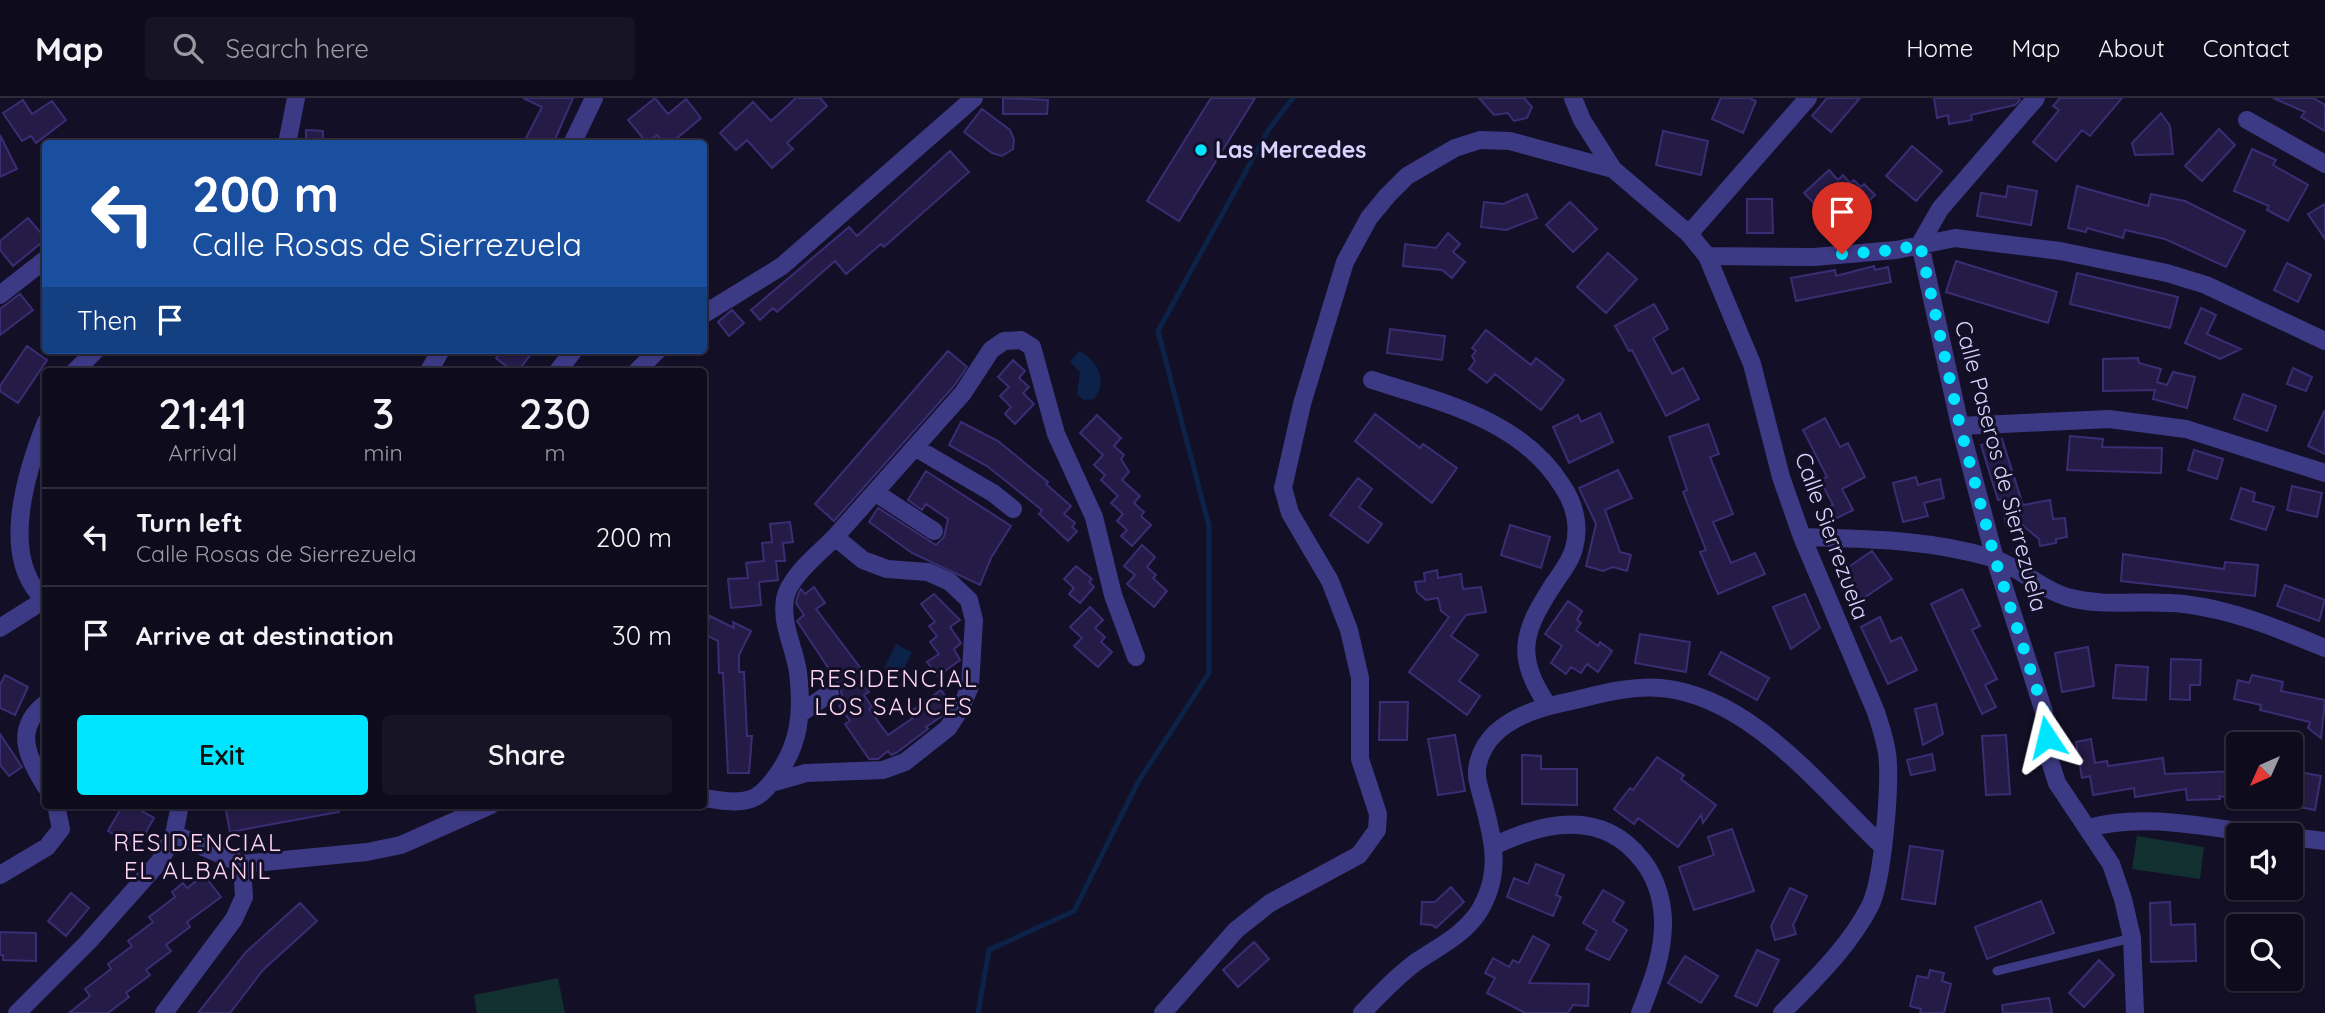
<!DOCTYPE html>
<meta charset="utf-8">
<style>
body{margin:0;font-family:Quicksand,sans-serif;background:#171425;color:#f1f3f6;height:100vh;display:flex;flex-direction:column;font-size:26px;white-space:nowrap}
*{box-sizing:border-box;margin:0}
p{font-size:23px;color:#9b9ba3}
.icon{flex:none;width:38px;height:38px;fill:none;stroke:currentColor;stroke-width:2;stroke-linecap:round;stroke-linejoin:round}
.map{position:relative;flex:1;overflow:hidden}
.drawer{position:absolute;left:42px;top:270px;width:665px;height:441px;display:flex;flex-direction:column;background:#0e0b1c;border-radius:7px;box-shadow:0 2px 5px #0004,0 0 0 2px #2e2b3b}
.drawer>*{flex:none}
.top-card{position:absolute;left:42px;top:42px;width:665px;height:214px;border-radius:7px;box-shadow:0 2px 5px #0004,0 0 0 2px #2e2b3b;background:#1a4fa0;color:#fff;overflow:hidden}
.needle{width:46px;rotate:225deg}
.fabs{position:absolute;left:2226px;top:634px;display:grid;gap:14px}
.fabs a{display:grid;place-items:center;width:77px;height:77px;border-radius:7px;background:#0e0b1c;box-shadow:0 2px 5px #0004,0 0 0 2px #2e2b3b;font-size:35px}
.pin{position:absolute;display:grid;place-items:center;width:60px;height:60px;color:#fff;margin:-72px -30px;border-radius:50% 50% 50% 0;rotate:-45deg;box-shadow:0 0 7px #0007}
.pin .icon{rotate:45deg}
.me{position:absolute;width:77px;margin:-38px;rotate:350deg;stroke-linejoin:round;filter:drop-shadow(0 0 5px #0008)}
.turn{display:flex;align-items:center;gap:24px;height:147px;padding:0 35px;font-size:32px}
.turn .icon{width:91px;height:91px;stroke-width:2.5}
.turn b{display:block;font-size:49px;line-height:60px}
.then{display:flex;align-items:center;height:66px;padding:0 35px;background:#0003;gap:14px;font-size:26px}
.eta{display:flex;justify-content:space-evenly;align-items:center;height:119px;text-align:center}
.eta b{font-size:42px;font-weight:600;line-height:49px}
.primary-button{display:flex;gap:14px;margin-top:auto;padding:14px 35px}
.primary-button a{flex:1;height:80px;border-radius:7px;background:#00e5ff;color:#111;font-size:28px;font-weight:600;line-height:80px;text-align:center}
.primary-button a+a{background:#171425;color:#f1f3f6}
ul{padding:0;list-style:none}
li{display:flex;align-items:center;gap:21px;height:98px;padding:0 35px;border-top:2px solid #2e2b3b}
li div{flex:1}
li b{display:block;font-size:26px}
li em{font-style:normal}
header{display:flex;align-items:center;gap:42px;box-sizing:border-box;height:98px;padding:0 35px;background:#0e0b1c;border-bottom:2px solid #2e2b3b}
header strong{font-size:33px}
nav{display:flex;gap:38px;margin-inline-start:auto;font-size:24px}
.search{width:490px;height:63px;background:#171425;display:flex;align-items:center;gap:18px;box-sizing:border-box;padding:0 24px;border-radius:7px;color:#9b9ba3;font-size:26px}
.map>svg:first-child{display:block}
.green{fill:#12302f}
.water{fill:#0c2248}
.lines{fill:none;stroke-linecap:round;stroke-linejoin:round}
.stream{stroke:#0c2248;stroke-width:5}
.building{fill:#241b47;stroke:#3b2d73;stroke-width:2}
.lane{stroke:#3d3a85;stroke-width:9}
.street{stroke:#3d3a85;stroke-width:18}
.route{stroke:#00e5ff;stroke-width:12;stroke-dasharray:0 21.6}
.poi-dot{fill:#00e5ff;stroke:#130f26;stroke-width:2.5}
.labels{text-anchor:middle;stroke-width:6;stroke-linejoin:round;paint-order:stroke}
.poi-label{font-size:23px;font-weight:bold;fill:#d9d4ff;stroke:#130f26;text-anchor:start}
.street-label{font-size:23px;fill:#d9d4ff;stroke:#130f26}
.neighbourhood-label{font-size:24px;letter-spacing:2px;fill:#ffd6f0;stroke:#130f26}
</style>
<header>
<strong>Map</strong>
<div class="search"><svg class="icon" aria-label="search" viewBox="0 0 24 24"><circle cx="10" cy="10" r="6"/><path d="M15 15l6 6"/></svg>Search here</div>
<nav><a>Home</a><a>Map</a><a>About</a><a>Contact</a></nav>
</header>
<div class="map">
<svg width="2325" height="915" viewBox="0 0 2325 915">
<rect width="100%" height="100%" fill="#130f26"/>
<!-- green -->
<path class="green" d="M2137 738 2204 749 2200 781 2132 771Z
M558 880 565 915H477L474 897Z"/>
<!-- water -->
<path class="water" d="M1079 253C1097 262 1109 282 1094 301L1084 302 1077 297 1080 274 1070 264Z
M896 546 912 554 900 579 884 571Z"/>
<g class="lines">
<!-- stream -->
<path class="stream" d="M978 915 989 852 1074 813 1138 684 1209 575V428L1158 233 1269 31 1293 0"/>
</g>
<!-- building -->
<path class="building" d="M523 0H573L553 46H523L542 9Z
M655 0 668 16 686 1 701 20 670 46H664L657 37 647 45 628 22Z
M796 0H820L827 8 787 45 793 51 772 70 747 42 736 52 720 35 753 4 771 23Z
M1003 0 1048 2 1047 16H1003Z
M1211 0H1255L1179 123 1147 103Z
M1479 0H1524L1532 9 1527 20 1514 23 1508 15 1494 17Z
M1721 0H1749L1756 3 1743 35 1712 21Z
M1827 0H1860L1831 34 1812 18Z
M1934 0H2019L2020 2 2015 7 1971 17 1972 22 1949 26 1948 17 1937 20Z
M2060 0H2122L2090 38 2082 32 2056 63 2033 44 2059 12 2053 8Z
M2273 0H2313L2325 7V33L2301 19 2305 14Z
M23 2 32 16 52 3 66 22 36 45 31 38 22 43 3 15Z
M982 11 1010 32 1014 42 1013 51 1002 58 992 55 964 34Z
M2161 15 2170 28 2173 56 2135 57 2132 45Z
M2219 31 2235 47 2202 83 2185 68Z
M306 32 323 33V46H306Z
M1663 33 1708 43 1701 77 1656 67Z
M0 37 17 71 0 79Z
M1912 48 1942 73 1916 103 1886 78Z
M2252 51 2276 62 2273 67 2308 87 2288 123 2267 112 2269 108 2234 93Z
M950 53 969 74 884 149 881 146 846 176 835 163 777 214 773 210 760 222 751 212 849 129 857 138Z
M1829 72 1838 82 1843 77 1850 85 1854 82 1861 89 1864 86 1875 97 1855 115 1848 107 1839 115 1833 109 1825 117 1804 95Z
M2008 88 2037 93 2031 127 1977 118 1981 95 2006 99Z
M2077 88 2148 108 2151 96 2185 103 2245 133 2226 169 2165 141 2125 132 2123 140 2087 130 2086 134 2068 130Z
M1527 96 1537 120 1506 132 1481 129 1484 104 1503 106Z
M1747 101H1772L1773 135H1747Z
M1570 104 1597 131 1573 154 1546 127Z
M2325 106V141L2308 116Z
M28 120 46 141 13 168 0 152V143Z
M1448 135 1460 146 1453 154 1465 164 1452 180 1442 172 1403 168 1405 146 1436 150Z
M1608 155 1637 181 1606 215 1577 189Z
M1956 163 2057 194 2048 225 1946 194Z
M2287 165 2311 177 2298 204 2274 192Z
M1874 168 1875 172 1888 169 1891 184 1796 203 1791 180 1835 172 1836 178Z
M2077 175 2178 199 2170 230 2070 206Z
M20 196 33 212 0 237V211Z
M1654 206 1668 231 1653 240 1672 276 1683 270 1699 301 1666 318 1632 252 1629 253 1615 228Z
M2201 210 2216 217 2207 236 2241 251 2220 261 2185 245Z
M732 212 744 225 729 238 718 224Z
M1390 231 1445 238 1442 262 1387 255Z
M1486 232 1531 267 1536 260 1564 282 1541 312 1495 276 1487 285 1469 271 1475 263 1472 258 1476 253 1472 250Z
M27 248 47 262 18 305 0 293V288Z
M502 252H534L518 273H512L496 260Z
M948 253 967 269 954 288 834 423 815 406Z
M2138 260 2139 265 2161 271 2157 284 2167 287 2173 274 2195 279 2187 310 2153 301 2155 292 2103 293V261Z
M1013 262 1025 273 1019 280 1029 289 1023 295 1034 306 1015 326 1005 316 1011 309 1000 298 1009 289 998 279Z
M2293 270 2312 279 2306 293 2287 286Z
M2243 296 2276 308 2267 333 2234 321Z
M2325 312V356L2308 348Z
M1600 315 1613 344 1569 365 1553 329 1578 317 1581 324Z
M1375 316 1420 350 1423 346 1457 370 1432 405 1355 343Z
M1097 317 1121 340 1114 348 1124 357 1121 361 1129 374 1122 382 1140 398 1134 405 1144 414 1141 418 1151 427 1132 448 1121 438 1127 432 1117 423 1123 416 1111 405 1118 398 1101 382 1105 377 1094 367 1103 357 1080 335Z
M1825 320 1840 349 1848 345 1865 379 1842 391 1853 412 1831 423 1825 411 1833 407 1820 382 1827 379 1803 332Z
M961 324 998 343 1048 384 1046 386 1071 408 1064 416 1075 425 1072 429 1077 433 1068 443 1039 416 1042 412 987 368 949 347Z
M1708 326 1719 356 1710 359 1733 416 1713 424 1731 465 1755 455 1765 476 1718 496 1700 454 1706 452 1683 394 1687 392 1669 339Z
M2070 338 2103 341 2102 349 2162 350 2161 375 2067 372Z
M2002 341 2023 407 2050 402 2053 421 2065 420 2067 439 2056 441V445L2040 448 2039 441 2021 426 2006 427 2002 401 1998 402 1981 347Z
M2194 352 2223 361 2217 381 2188 372Z
M1618 372 1632 400 1605 412 1620 454 1631 457 1627 473 1613 469 1603 473 1586 468 1596 426 1579 390Z
M926 373 1011 428 991 460 980 487 912 455 869 424 878 410 936 447 944 439 948 421 926 406 922 412 908 402Z
M1916 379 1918 387 1940 381 1944 400 1924 405 1928 418 1903 424 1893 385Z
M1358 380 1372 391 1359 409 1382 426 1368 445 1330 417Z
M2292 388 2322 395 2317 419 2287 412Z
M2241 390 2255 395 2253 403 2274 409 2266 432 2231 421Z
M790 424 793 444 783 445 785 463H776L778 482 759 484 761 507 731 510 728 481 748 480 746 465 764 463 762 445 772 444 770 426Z
M1510 427 1550 439 1541 470 1501 457Z
M1142 447 1155 459 1147 469 1156 477 1153 480 1167 493 1154 509 1127 486 1135 477 1124 468Z
M1872 453 1892 481 1859 503 1840 475Z
M2123 456 2224 471 2225 464 2258 467 2255 498 2121 483Z
M1076 468 1092 481 1089 484 1094 489 1080 505 1069 496 1074 490 1064 481Z
M1437 472 1438 480 1461 476 1463 491 1481 489 1486 514 1466 517 1451 538 1478 557 1459 583 1480 598 1467 617 1409 574 1449 519 1441 513 1438 500 1426 502 1417 494 1415 484 1425 483 1424 475Z
M2285 487 2325 502 2319 523 2277 508Z
M814 489 825 505 816 511 865 576 859 580 869 594 864 597 872 609 869 611 888 637 917 617 913 612 941 592 950 605 942 618 926 629 928 631 896 655 891 657 888 653 878 661H869L845 626 850 623 839 608 844 604 839 586 797 523 804 517 796 505 798 497 801 491 805 496Z
M1962 491 1980 528 1972 532 1997 581 1985 587 1996 609 1982 616 1931 506Z
M934 496 960 522 950 529 961 545 954 551 960 562 938 578 927 564 939 556 930 544 937 538 929 528 935 524 921 506Z
M1805 496 1820 530 1791 551 1773 509Z
M1568 503 1582 513 1577 522 1581 525 1576 532 1598 548 1600 544 1612 553 1598 574 1587 566 1581 575 1571 569 1566 576 1551 565 1562 548 1545 536Z
M1090 509 1103 522 1095 530 1105 539 1101 544 1112 554 1098 569 1074 548 1082 540 1070 529Z
M710 518 734 530 733 524 751 533 739 557V574H744L747 638H752L749 675H728L723 575H719L718 543 704 536Z
M1880 519 1891 544 1901 539 1917 572 1888 586 1861 529Z
M1640 536 1690 544 1686 574 1635 565Z
M2088 549 2094 588 2062 594 2055 555Z
M1721 554 1769 580 1757 602 1709 576Z
M2171 561 2201 562 2200 587H2190V602L2170 601Z
M2116 567 2148 569 2146 602 2113 600Z
M5 577 28 589 15 617 0 610V587Z
M2252 577 2283 584 2281 593 2325 602 2321 640 2308 630 2310 624 2260 612 2261 607 2234 601 2238 582 2249 585Z
M1380 604H1408L1407 642H1379Z
M1936 606 1943 636 1923 647 1915 611Z
M0 636 22 669 9 678 0 667Z
M1455 637 1465 693 1438 697 1428 641Z
M2006 637 2010 696 1986 697 1982 638Z
M2091 641 2095 665 2107 663 2108 668 2163 660 2165 676 2238 673V701L2219 698 2220 701 2187 702 2186 691 2135 699 2134 690 2093 697 2090 678 2082 680 2076 644Z
M1932 656 1935 672 1911 677 1907 662Z
M1522 657 1541 658V671H1577V707L1522 706Z
M1657 659 1684 677 1681 681 1716 707 1703 725 1701 717 1678 749 1638 720 1634 726 1614 711 1630 690 1633 692Z
M2295 673 2321 678 2315 712 2289 707Z
M123 707H131L154 720 137 750 108 733Z
M225 707H338L339 714 230 734Z
M1732 731 1754 793 1694 812 1679 769 1714 757 1708 739Z
M1910 748 1943 753 1935 806 1902 801Z
M1536 766 1564 777 1556 797 1561 799 1553 818 1507 799 1514 780 1528 786Z
M204 777 221 799 187 824 190 829 166 847 171 853 146 872 150 877 126 895 129 899 108 915H69L90 898 85 891 111 871 108 866 132 848 128 843 153 824 149 819 175 799 172 794 183 785 187 790Z
M1451 789 1464 804 1436 830 1432 827 1421 826 1422 804H1435Z
M1790 790 1807 798 1793 827 1796 836 1775 842 1771 828Z
M1603 792 1624 804 1613 823 1627 832 1609 862 1586 851 1597 833 1583 825Z
M71 795 89 810 66 838 48 823Z
M2041 803 2054 835 1987 861 1975 829Z
M2170 804 2171 827 2195 826 2196 863 2151 864 2150 805Z
M300 805 317 823 263 872 230 915H198L246 854Z
M0 834 36 835V863L3 862V857H0Z
M1533 838 1549 847 1529 885 1589 886 1588 908 1573 907 1568 915H1525L1487 895 1495 880 1485 875 1493 860 1509 869 1513 862 1519 865Z
M1254 844 1269 861 1238 889 1223 872Z
M1757 852 1779 862 1757 908 1735 898Z
M1685 858 1718 878 1701 905 1668 885Z
M2099 862 2114 877 2084 909 2069 895Z
M1930 872 1944 875 1942 883 1951 886 1944 915H1920L1921 911 1910 908 1917 878 1928 880Z
M2049 900 2052 915H2003L2002 907Z"/>
<g class="lines">
<!-- lane -->
<path class="lane" d="M1997 873 2132 840"/>
<!-- street -->
<path class="street" d="M1573 0 1582 22 1613 71 1689 136 1707 158 1752 266 1781 379 1802 439 1876 614C1880 627 1885 641 1887 655 1891 685 1883 782 1870 808 1849 849 1814 882 1782 915
M2036 0 1940 111 1920 146 1960 328 1995 461 2044 614 2050 663 2057 685 2111 766 2123 801 2132 840 2135 915
M2247 22 2325 66
M287 46 296 0
M572 46 594 0
M1689 136 1808 0
M1707 158 1814 159 1896 152 1955 140 2060 153 2167 175 2206 187 2325 243
M0 197 46 161
M704 216 782 168 974 0
M75 273 96 252
M429 273 441 252
M558 273 574 252
M637 273 658 252
M1372 282C1442 304 1522 322 1563 389 1575 407 1580 429 1574 450 1571 463 1561 475 1553 487 1522 535 1515 558 1548 608
M46 324C23 382 0 463 46 503
M1960 328 2109 321 2186 331 2325 375
M916 350 993 395 1013 411
M876 395 934 433
M835 439 963 295 991 252 1004 243 1021 242 1032 249 1056 336 1094 419 1113 497 1136 559
M1802 439C1866 441 1929 441 1992 460 2018 468 2040 491 2067 499 2105 510 2145 501 2184 506 2234 512 2279 531 2325 550
M0 530 44 502
M46 605C13 631 27 659 46 689
M801 615 830 595
M704 700C719 702 736 706 751 701 760 698 769 688 775 680 800 647 803 614 798 574 794 548 781 527 785 501 789 478 820 455 835 439L863 462 887 471 928 474 950 484 969 502 974 522 970 588 961 610 948 630 905 664 883 672 806 675 771 685
M2088 730C2145 714 2209 730 2267 737
M174 736 242 766 367 754 401 747 491 707
M2291 739 2325 743
M1496 747C1546 723 1603 712 1642 762 1655 778 1662 800 1663 821 1664 855 1652 885 1640 915
M0 777 47 749 61 731 56 707
M17 915 89 843 160 763 174 736 180 707
M164 915 234 821 244 799 242 766
M1163 915 1236 832 1270 805 1359 757 1377 732 1378 716 1360 661V580L1349 532 1330 483 1290 415 1283 390 1302 306 1345 164 1369 120 1387 98 1407 78 1455 50 1480 42 1510 43 1613 71
M1362 915C1379 897 1396 879 1416 864 1438 849 1462 838 1478 815 1502 777 1494 743 1483 703 1479 688 1474 677 1479 662 1489 627 1529 612 1562 605 1594 598 1628 587 1661 590 1750 598 1820 689 1881 747"/>
</g>
<g class="lines">
<!-- route -->
<path class="route" d="M1842 156 1896 152 1920 146 1960 328 1995 461 2044 614 2047 639"/>
</g>
<!-- markers -->
<circle class="poi-dot" cx="1201" cy="52" r="7"/>
<g class="labels">
<!-- poi labels -->
<g class="poi-label">
<text x="1215" y="60">Las Mercedes</text>
</g>
<!-- street labels -->
<g class="street-label">
<text transform="translate(2001 368) rotate(75)" y="8">Calle Paseros de Sierrezuela</text>
<text transform="translate(1832 438) rotate(70)" y="8">Calle Sierrezuela</text>
</g>
<!-- neighbourhood labels -->
<g class="neighbourhood-label">
<text x="894" y="589">RESIDENCIAL<tspan x="894" dy="28">LOS SAUCES</tspan></text>
<text x="198" y="753">RESIDENCIAL<tspan x="198" dy="28">EL ALBAÑIL</tspan></text>
</g>
</g>
</svg>
<div class="fabs">
<a><svg class="needle" viewBox="-14 -14 28 28"><path d="M0-13l5 13h-10z" fill="#e53935"/><path d="M0 13l5-13h-10z" fill="#9b9ba3"/></svg></a>
<a><svg class="icon" aria-label="sound" viewBox="0 0 24 24"><path d="M4 9h4l5-4v14l-5-4H4zM17 9q2 3 0 6"/></svg></a>
<a><svg class="icon" aria-label="search" viewBox="0 0 24 24"><circle cx="10" cy="10" r="6"/><path d="M15 15l6 6"/></svg></a>
</div>
<div class="pin" style="left:1842px;top:156px;background:#d93025"><svg class="icon" aria-label="arrive" viewBox="0 0 24 24"><path d="M6 21V4h12l-3 4 3 4H6"/></svg></div>
<svg class="me" style="left:2047px;top:639px" viewBox="-20 -20 40 40"><path d="M0-17L14 15 0 8-14 15z" fill="#00e5ff" stroke="#fff" stroke-width="4"/></svg>
<div class="top-card">
<div class="turn"><svg class="icon" aria-label="left" viewBox="0 0 24 24"><path d="M17 20v-9H6M10 6l-5 5 5 5"/></svg><div><b>200 m</b>Calle Rosas de Sierrezuela</div></div>
<div class="then">Then<svg class="icon" aria-label="arrive" viewBox="0 0 24 24"><path d="M6 21V4h12l-3 4 3 4H6"/></svg></div>
</div>
<section class="drawer">
<div class="eta">
<div><b>21:41</b><p>Arrival</p></div>
<div><b>3</b><p>min</p></div>
<div><b>230</b><p>m</p></div>
</div>
<ul>
<li><svg class="icon" aria-label="left" viewBox="0 0 24 24"><path d="M17 20v-9H6M10 6l-5 5 5 5"/></svg><div><b>Turn left</b><p>Calle Rosas de Sierrezuela</p></div><em>200 m</em></li>
<li><svg class="icon" aria-label="arrive" viewBox="0 0 24 24"><path d="M6 21V4h12l-3 4 3 4H6"/></svg><div><b>Arrive at destination</b></div><em>30 m</em></li>
</ul>
<div class="primary-button"><a>Exit</a><a>Share</a></div>
</section>
</div>
